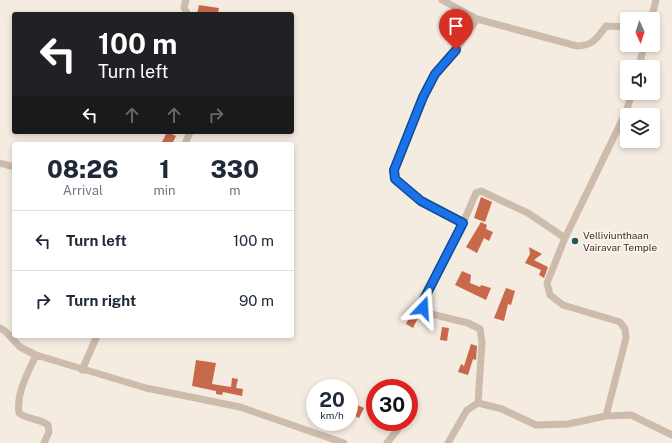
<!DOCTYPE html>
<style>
body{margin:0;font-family:"Public Sans",sans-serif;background:#f2f2f3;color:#1f2937;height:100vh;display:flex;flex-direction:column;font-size:15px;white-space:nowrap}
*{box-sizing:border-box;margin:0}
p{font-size:13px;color:#747a83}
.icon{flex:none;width:22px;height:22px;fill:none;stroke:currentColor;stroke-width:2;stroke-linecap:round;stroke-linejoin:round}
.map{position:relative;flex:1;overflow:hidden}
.drawer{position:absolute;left:12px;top:142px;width:282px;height:196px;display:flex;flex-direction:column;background:#fff;border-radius:4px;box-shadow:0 2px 6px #0003}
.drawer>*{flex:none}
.hud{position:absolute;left:12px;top:12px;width:282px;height:122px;border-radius:4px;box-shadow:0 2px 6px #0003;background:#202124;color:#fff;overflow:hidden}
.needle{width:26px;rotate:177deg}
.controls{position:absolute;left:620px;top:12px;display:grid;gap:8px}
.controls a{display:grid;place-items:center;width:40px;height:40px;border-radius:4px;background:#fff;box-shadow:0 2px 6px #0003;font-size:20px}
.speed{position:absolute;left:306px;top:379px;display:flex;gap:8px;font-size:20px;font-weight:700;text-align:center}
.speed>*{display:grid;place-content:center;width:52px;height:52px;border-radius:50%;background:#fff;box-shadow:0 2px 6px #0003;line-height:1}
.speed small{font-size:10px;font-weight:400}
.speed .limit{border:6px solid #d22;background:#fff;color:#111}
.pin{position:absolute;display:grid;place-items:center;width:34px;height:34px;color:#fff;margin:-41px -17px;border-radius:50% 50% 50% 0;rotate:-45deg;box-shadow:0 0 4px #0007}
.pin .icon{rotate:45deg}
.me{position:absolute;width:44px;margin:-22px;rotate:20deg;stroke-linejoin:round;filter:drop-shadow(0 0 3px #0008)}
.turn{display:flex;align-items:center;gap:14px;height:84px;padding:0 20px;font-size:18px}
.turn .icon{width:52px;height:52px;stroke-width:2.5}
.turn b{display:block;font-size:28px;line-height:34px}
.lanes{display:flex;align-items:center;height:38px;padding:0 20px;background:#0003;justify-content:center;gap:20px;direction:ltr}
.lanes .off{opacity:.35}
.eta{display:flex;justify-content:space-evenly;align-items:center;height:68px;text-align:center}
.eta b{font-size:24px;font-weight:800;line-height:28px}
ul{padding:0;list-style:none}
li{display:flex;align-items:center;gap:12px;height:60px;padding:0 20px;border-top:1px solid #e0e1e3}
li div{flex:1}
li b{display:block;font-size:15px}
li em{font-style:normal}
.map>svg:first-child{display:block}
.building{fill:#c8694b}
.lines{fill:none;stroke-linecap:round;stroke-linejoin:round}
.minor{stroke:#cdbbac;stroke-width:7}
.route-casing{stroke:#114b97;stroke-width:10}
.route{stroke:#1a73e8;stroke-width:7}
.poi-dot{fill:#1f5a5e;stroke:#fbf5ee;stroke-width:1.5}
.labels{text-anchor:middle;stroke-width:3;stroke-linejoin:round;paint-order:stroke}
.poi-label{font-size:10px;fill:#3b302b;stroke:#fbf5ee;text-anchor:start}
</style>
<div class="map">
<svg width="672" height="443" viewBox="0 0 672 443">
<rect width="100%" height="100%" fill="#f4ebe1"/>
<!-- building -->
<path class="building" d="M199 5 219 8 218 14H197Z
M167 132 176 136 172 144H161Z
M481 197 492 202 485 222 474 218Z
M481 222 487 225 486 229 493 232 489 241 484 238 477 253 466 247Z
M529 247 542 254 534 260 548 267 544 278 539 275 541 270 525 263 530 254Z
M462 271 471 275 470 283 480 287 481 285 491 288 486 300 455 285Z
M506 288 515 291 511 305 508 304 504 321 494 318Z
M411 314 418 318 413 328 406 324Z
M442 327 449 328 447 341 440 340Z
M471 344 477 346 476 360 473 359 468 375 458 372 461 364 464 366Z
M196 360 216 363 212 384 231 387 232 378 238 379 236 388 243 389 242 396 223 392 222 395 216 394V391L192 386Z
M351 402 364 408 359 418 349 413Z"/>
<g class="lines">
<!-- minor -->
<path class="minor" d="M186 0 184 7 187 14
M442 0 477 19 449 60 435 74 423 97 394 170 395 179 421 201 463 223 476 193 481 191 528 213 565 238 547 283 550 295 563 305 620 322 625 329 626 338 606 416
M477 19 577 46C593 46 597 38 606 26L627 27
M651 19 656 0
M639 67 644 45
M185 144 190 132
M0 163 14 167
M463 223 422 303 423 308 427 313 468 323 480 329 482 342 478 403
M565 238 626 112 632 93
M0 328 5 331 20 347 36 355 146 388 240 407 344 443
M36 355C28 373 16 393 19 413 28 420 39 418 48 425L49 432 44 443
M82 370 97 336
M387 443 398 429
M448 443 467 410 478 403 502 409 536 425 568 424 606 416 631 415 672 435"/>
</g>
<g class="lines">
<!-- route casing -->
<g class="route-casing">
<path id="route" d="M423 308 422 303 463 223 421 201 395 179 394 170 423 97 435 74 456 50"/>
</g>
<!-- route -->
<use href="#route" class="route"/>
</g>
<!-- markers -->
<circle class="poi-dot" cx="575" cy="241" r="4"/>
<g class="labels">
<!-- poi labels -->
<g class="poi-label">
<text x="583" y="239">Velliviunthaan<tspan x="583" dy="12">Vairavar Temple</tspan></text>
</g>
</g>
</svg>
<div class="controls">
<a><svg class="needle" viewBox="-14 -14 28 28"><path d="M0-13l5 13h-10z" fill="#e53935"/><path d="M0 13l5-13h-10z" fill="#747a83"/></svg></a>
<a><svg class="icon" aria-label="sound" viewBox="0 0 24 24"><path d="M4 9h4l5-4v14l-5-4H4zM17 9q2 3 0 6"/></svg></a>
<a><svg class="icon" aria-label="layers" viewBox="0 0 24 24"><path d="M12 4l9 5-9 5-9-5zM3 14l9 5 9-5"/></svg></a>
</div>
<div class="speed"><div>20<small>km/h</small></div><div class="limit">30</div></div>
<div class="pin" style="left:456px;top:50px;background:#d93025"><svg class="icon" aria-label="arrive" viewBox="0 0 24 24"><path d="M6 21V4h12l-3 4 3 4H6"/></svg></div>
<svg class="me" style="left:423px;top:308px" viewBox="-20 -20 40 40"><path d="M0-17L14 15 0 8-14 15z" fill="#1a73e8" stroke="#fff" stroke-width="4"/></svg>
<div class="hud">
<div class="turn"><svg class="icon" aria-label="left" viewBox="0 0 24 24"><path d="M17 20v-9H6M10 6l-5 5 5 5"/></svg><div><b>100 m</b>Turn left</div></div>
<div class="lanes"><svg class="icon" aria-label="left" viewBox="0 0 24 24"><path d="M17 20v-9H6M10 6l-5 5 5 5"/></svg><svg class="icon off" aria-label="ahead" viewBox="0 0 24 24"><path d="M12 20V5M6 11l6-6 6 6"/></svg><svg class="icon off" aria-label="ahead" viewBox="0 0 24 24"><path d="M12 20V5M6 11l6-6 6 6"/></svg><svg class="icon off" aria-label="right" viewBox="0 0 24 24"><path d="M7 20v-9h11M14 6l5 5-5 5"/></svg></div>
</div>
<section class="drawer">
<div class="eta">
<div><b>08:26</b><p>Arrival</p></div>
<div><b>1</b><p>min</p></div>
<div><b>330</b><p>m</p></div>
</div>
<ul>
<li><svg class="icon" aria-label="left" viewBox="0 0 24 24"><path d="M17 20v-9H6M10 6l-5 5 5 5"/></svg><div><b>Turn left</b></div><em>100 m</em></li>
<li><svg class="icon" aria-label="right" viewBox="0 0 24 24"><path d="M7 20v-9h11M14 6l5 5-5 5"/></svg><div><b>Turn right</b></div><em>90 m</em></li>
</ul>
</section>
</div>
